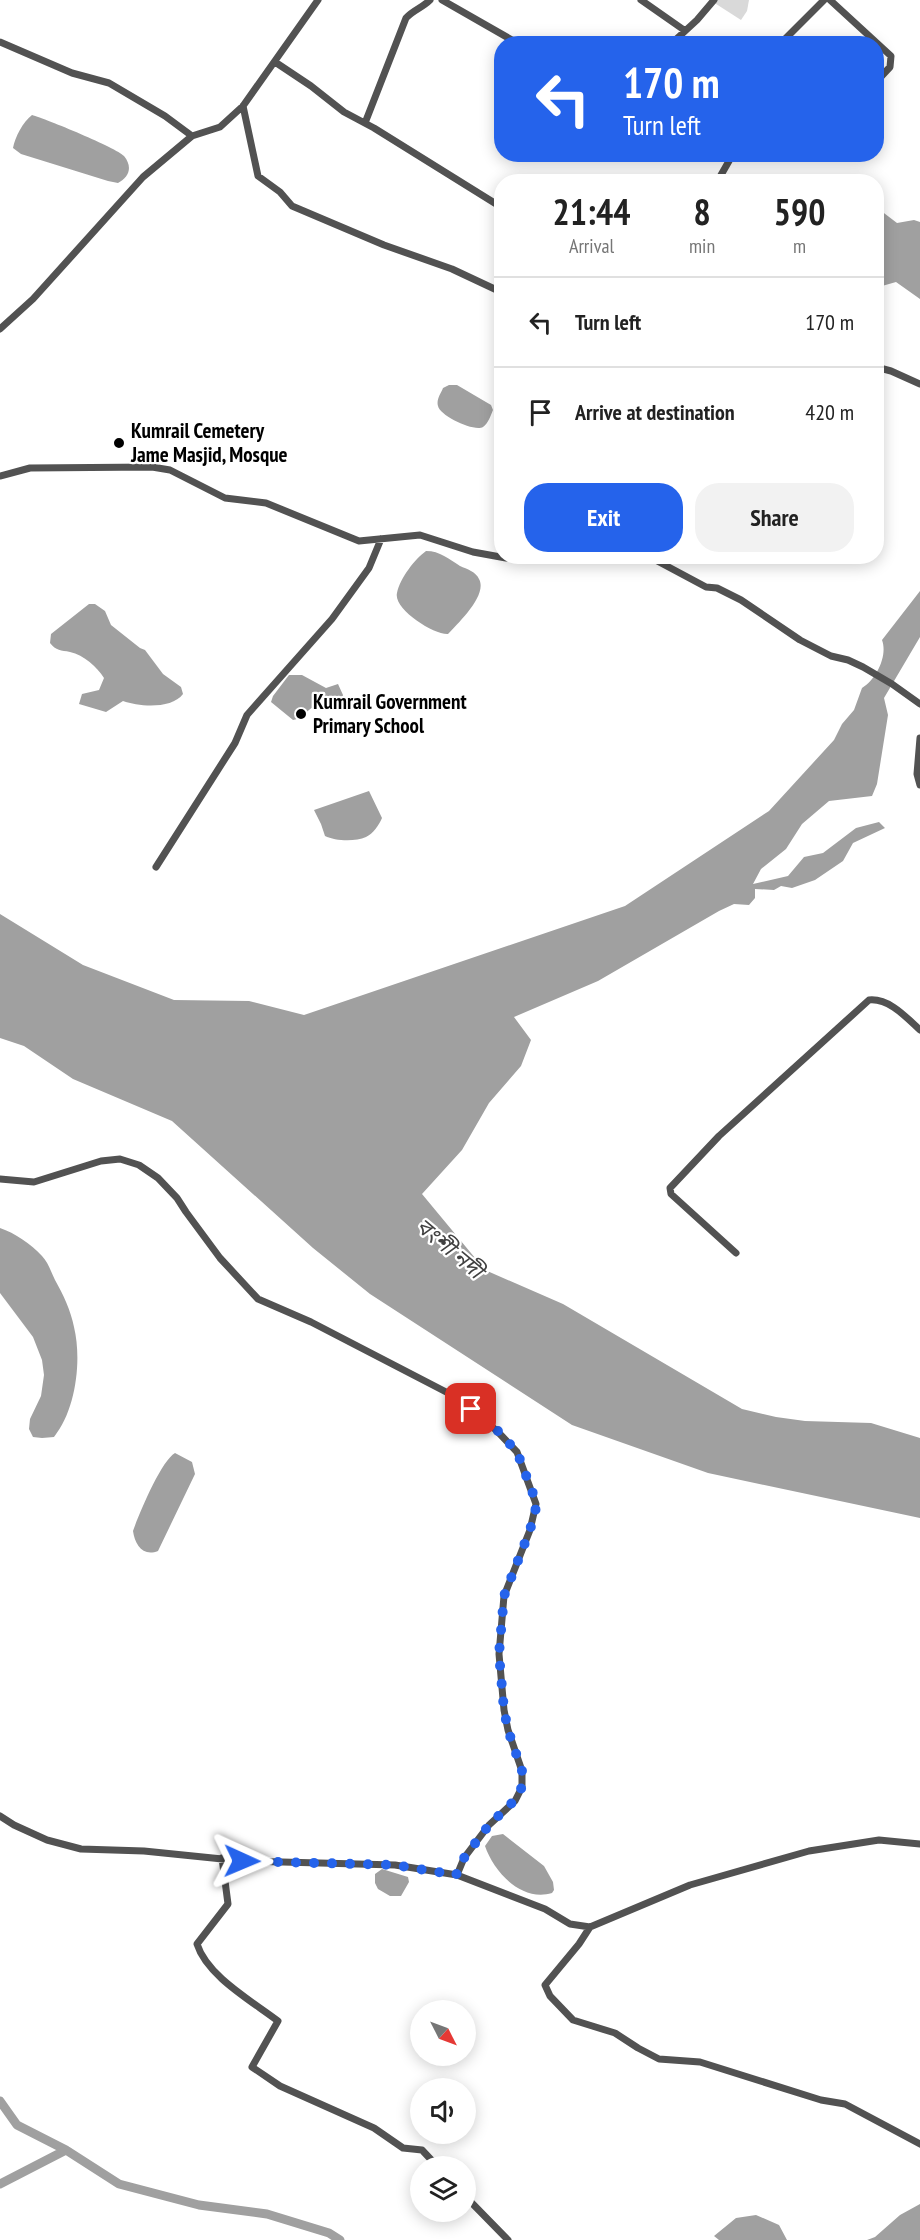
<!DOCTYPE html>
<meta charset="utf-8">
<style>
body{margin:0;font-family:"PT Sans Narrow","Noto Sans Bengali",sans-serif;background:#f2f2f2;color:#222;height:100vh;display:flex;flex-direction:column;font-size:22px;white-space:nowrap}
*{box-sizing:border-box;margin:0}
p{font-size:20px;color:#767676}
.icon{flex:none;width:33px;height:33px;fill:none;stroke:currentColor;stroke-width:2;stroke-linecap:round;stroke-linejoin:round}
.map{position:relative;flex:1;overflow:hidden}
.drawer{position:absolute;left:494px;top:174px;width:390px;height:390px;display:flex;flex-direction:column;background:#fff;border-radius:24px;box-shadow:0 3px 15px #0003}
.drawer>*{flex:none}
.guide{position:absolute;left:494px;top:36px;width:390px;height:126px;border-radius:24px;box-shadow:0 3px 15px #0003;background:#2563eb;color:#fff;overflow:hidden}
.needle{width:39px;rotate:132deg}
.controls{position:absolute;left:410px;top:2000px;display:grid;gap:12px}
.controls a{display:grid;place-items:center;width:66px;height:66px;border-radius:50%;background:#fff;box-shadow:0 3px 15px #0003;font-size:30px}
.pin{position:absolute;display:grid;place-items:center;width:51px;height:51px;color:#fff;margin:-26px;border-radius:12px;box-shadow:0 3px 9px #0006}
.me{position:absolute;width:66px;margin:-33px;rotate:91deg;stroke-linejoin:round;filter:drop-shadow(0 0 4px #0008)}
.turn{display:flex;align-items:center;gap:21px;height:126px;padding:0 30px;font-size:27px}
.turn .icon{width:78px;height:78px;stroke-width:2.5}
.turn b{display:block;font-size:42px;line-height:51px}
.eta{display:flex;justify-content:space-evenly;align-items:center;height:102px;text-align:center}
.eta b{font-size:36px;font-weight:600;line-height:42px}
.button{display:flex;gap:12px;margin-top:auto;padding:12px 30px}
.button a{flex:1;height:69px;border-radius:24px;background:#2563eb;color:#fff;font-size:24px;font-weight:600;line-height:69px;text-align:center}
.button a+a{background:#f2f2f2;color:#222}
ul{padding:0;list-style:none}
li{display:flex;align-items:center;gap:18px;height:90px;padding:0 30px;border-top:2px solid #e0e0e0}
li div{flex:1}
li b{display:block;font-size:22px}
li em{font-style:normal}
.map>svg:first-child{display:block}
.green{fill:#d9d9d9}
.water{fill:#a0a0a0}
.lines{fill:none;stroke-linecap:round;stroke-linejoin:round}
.canal{stroke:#a0a0a0;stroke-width:9}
.minor{stroke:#525252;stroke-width:7}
.route{stroke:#2563eb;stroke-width:10;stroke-dasharray:0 18}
.poi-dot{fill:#000;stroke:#fff;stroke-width:2}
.labels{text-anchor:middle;stroke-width:4.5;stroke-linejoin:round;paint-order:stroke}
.poi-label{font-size:21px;font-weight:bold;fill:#000;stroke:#fff;text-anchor:start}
.water-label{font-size:22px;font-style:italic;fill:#414141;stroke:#fff}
</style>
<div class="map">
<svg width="920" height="2240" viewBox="0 0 920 2240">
<rect width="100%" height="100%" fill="#fff"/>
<!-- green -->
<path class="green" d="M714 0H749L747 11 741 20 713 2Z"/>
<!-- water -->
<path class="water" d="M32 115C46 119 117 148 124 156 133 167 129 177 118 183L108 181 21 154 13 148C15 137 23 122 32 115Z
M876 207 897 223 914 220 920 222V299L896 282 882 286 876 282Z
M449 385H457L491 405 493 410C491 415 488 424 483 427 474 432 440 416 438 406 436 400 441 393 443 388Z
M426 551C440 551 449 559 460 566 467 569 476 572 479 579 488 595 458 623 448 634 434 635 393 609 397 593 400 578 415 559 426 551Z
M920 591V637L884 698 888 715 877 784 872 796 829 801 802 824 786 849 761 869 753 884 788 876 804 857 823 853 856 828 879 822 885 828 853 843 843 861 815 880 792 888 781 886 774 890 755 889V898L749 905 734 904 719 911 598 981 514 1017 531 1040 521 1066 489 1103 462 1150 422 1194 485 1270 563 1304 742 1409 776 1417 805 1421 871 1423 920 1438V1518L708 1473 572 1425 370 1294 313 1248 172 1121 73 1079 24 1046 0 1038V914L83 965 174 1000 249 1001 304 1015 625 906 769 811 834 740 842 724 854 710 862 688C876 680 888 656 882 640Z
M89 604H95L105 611 111 625 140 648 145 650 163 674 181 687 183 694C172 709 140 707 123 701L106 712 79 704 82 694 99 690 104 678C97 667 84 655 70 652 61 650 56 651 50 643L51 634Z
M289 675H302L326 688 338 684 343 695 342 704C332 703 321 701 313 707 305 712 302 719 293 720L271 702 273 696Z
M369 791 382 818C379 825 373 834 366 837 355 842 335 841 325 836L321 824 314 810Z
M0 1228C15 1233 31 1244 42 1256 48 1262 51 1272 55 1280 63 1294 71 1311 74 1327 82 1360 76 1410 54 1437L42 1438 33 1437 29 1429 30 1419 41 1396 44 1375 42 1360 33 1337 0 1293Z
M175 1453 192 1462 195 1474 158 1551C143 1557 135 1545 133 1531 139 1514 161 1461 175 1453Z
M503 1834 544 1866 553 1882 554 1890 552 1893C521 1902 494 1872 485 1846L492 1836Z
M382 1869 408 1877 409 1882 401 1896H390L378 1889 375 1883V1874Z
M920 2204V2240H867L875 2237 900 2215Z
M756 2215 779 2225 787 2240H719L714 2236 736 2218Z"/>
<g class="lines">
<!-- canal -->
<path class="canal" d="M0 2101 17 2125 66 2150 119 2184 199 2205 267 2214 329 2233 340 2240
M0 2184 66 2150"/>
<!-- minor -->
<path class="minor" d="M442 0 519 44
M641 0 684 30
M830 0 891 56 890 67 876 82
M0 42 72 73 109 83 165 116 192 136
M671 44 697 20 714 0
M780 44 824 0
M275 62 311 86 344 112 374 128 501 207
M243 106 258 176 280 192 292 206 384 245 452 269 501 292
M365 123 406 18C413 10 422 8 430 0
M717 182 733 154
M0 329 33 299 143 177 192 136 220 127 243 106 318 0
M876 367 891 371 920 384
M0 476 30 468 152 467 170 470 225 498 266 503 359 541 420 535 473 552 506 558 510 556
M648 556 706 587 717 588 741 600 800 640 831 656 848 660 863 667 892 684 920 704
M920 738 917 774 920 785
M156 867 235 743 247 715 332 619 369 568 381 539
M0 1179 34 1182 101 1161 120 1159 139 1165 158 1178 177 1198 186 1212 220 1258 258 1299 311 1322 450 1394 467 1404 498 1432 517 1452 536 1504 530 1530 504 1596 499 1654 504 1710 508 1730 522 1771V1787L515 1801 489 1825 464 1858 457 1875
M736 1253 671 1194 670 1188 719 1136 869 1000C889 998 906 1017 920 1030
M0 1816 14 1825 47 1840 81 1849 144 1851 242 1861 395 1865 457 1875 545 1909 570 1924 590 1927 690 1885 809 1851 879 1840 920 1844
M222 1858 228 1904 197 1944C207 1976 252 2001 278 2021L252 2067 280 2086 374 2128 403 2148 422 2150 437 2166
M590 1927 579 1944 545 1985 550 1996 573 2020 615 2033 638 2048 659 2059 700 2062 821 2100 845 2104 920 2144
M465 2196 508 2240"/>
</g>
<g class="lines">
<!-- route -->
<path class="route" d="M242 1861 394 1865 456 1875 464 1858 489 1825 514 1801 522 1787V1771L508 1730 504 1710 499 1654 504 1596 530 1530 537 1504 517 1452 498 1431 471 1409"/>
</g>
<!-- markers -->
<g class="poi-dot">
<circle cx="119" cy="443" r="6"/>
<circle cx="301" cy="714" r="6"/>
</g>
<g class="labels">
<!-- poi labels -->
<g class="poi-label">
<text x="131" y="438">Kumrail Cemetery<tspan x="131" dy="24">Jame Masjid, Mosque</tspan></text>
<text x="313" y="709">Kumrail Government<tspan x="313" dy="24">Primary School</tspan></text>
</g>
<!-- water labels -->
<g class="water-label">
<text transform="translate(450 1248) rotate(40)" y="8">বংশী নদী</text>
</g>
</g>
</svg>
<div class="controls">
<a><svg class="needle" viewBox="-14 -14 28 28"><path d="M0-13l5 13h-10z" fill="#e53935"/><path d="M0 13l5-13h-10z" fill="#767676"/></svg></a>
<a><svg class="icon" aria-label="sound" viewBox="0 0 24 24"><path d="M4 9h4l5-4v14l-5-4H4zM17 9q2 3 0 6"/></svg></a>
<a><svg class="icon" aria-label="layers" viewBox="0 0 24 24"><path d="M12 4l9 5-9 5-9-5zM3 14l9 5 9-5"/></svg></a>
</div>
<div class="pin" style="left:471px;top:1409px;background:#d93025"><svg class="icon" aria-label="arrive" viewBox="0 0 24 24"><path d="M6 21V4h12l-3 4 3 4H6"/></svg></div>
<svg class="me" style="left:242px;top:1861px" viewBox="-20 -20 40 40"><path d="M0-17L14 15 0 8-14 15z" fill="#2563eb" stroke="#fff" stroke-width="4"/></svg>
<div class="guide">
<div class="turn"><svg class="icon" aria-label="left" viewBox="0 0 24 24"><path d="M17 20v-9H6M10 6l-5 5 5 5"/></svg><div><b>170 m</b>Turn left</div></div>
</div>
<section class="drawer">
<div class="eta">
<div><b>21:44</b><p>Arrival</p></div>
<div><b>8</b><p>min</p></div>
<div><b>590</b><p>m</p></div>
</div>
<ul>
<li><svg class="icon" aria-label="left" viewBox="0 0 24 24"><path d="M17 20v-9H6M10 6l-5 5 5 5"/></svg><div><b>Turn left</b></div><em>170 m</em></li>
<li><svg class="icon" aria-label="arrive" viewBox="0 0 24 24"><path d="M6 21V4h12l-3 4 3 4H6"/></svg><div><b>Arrive at destination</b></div><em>420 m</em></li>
</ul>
<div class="button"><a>Exit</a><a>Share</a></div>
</section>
</div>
